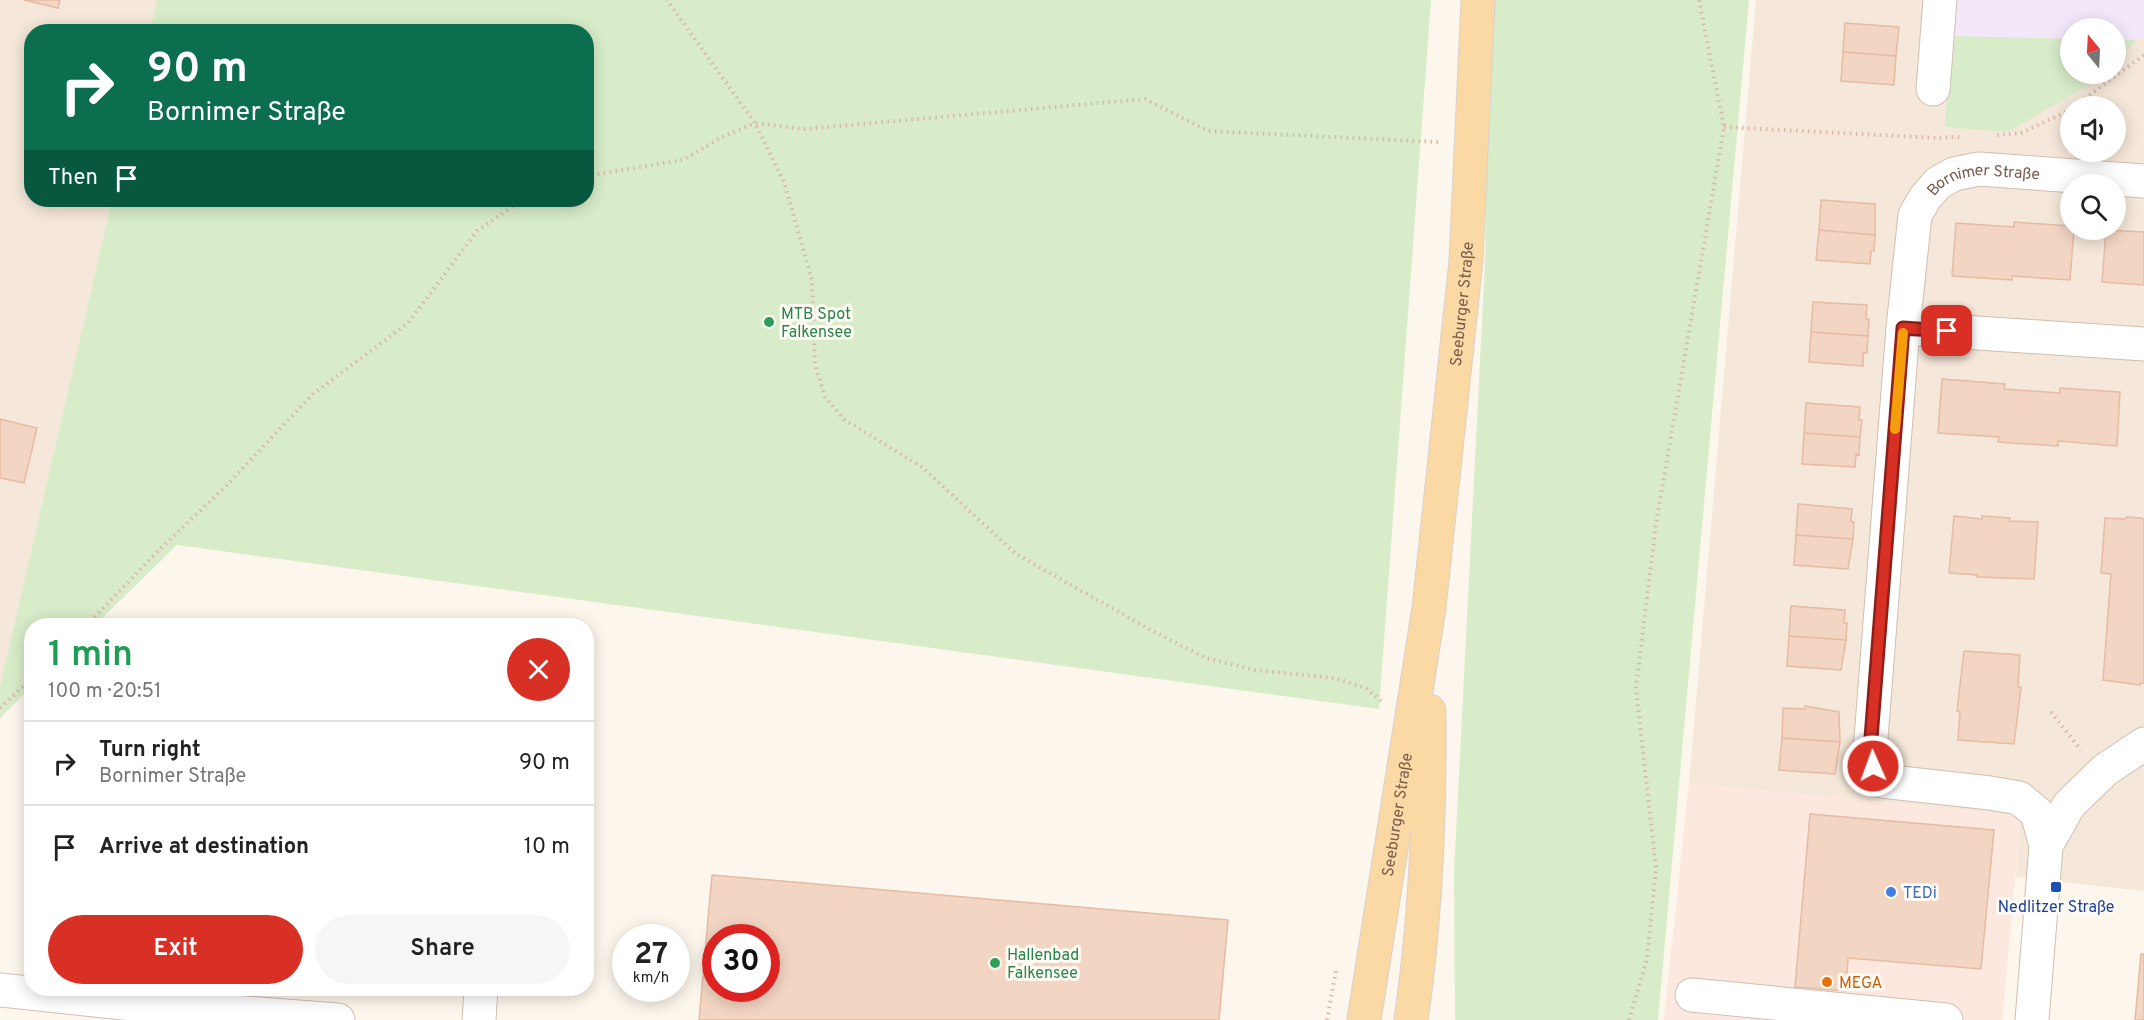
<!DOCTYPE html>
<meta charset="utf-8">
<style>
body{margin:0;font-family:Overpass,sans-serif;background:#f6f6f6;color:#222;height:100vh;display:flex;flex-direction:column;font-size:22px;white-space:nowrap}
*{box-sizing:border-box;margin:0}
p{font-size:20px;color:#767676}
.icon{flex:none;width:33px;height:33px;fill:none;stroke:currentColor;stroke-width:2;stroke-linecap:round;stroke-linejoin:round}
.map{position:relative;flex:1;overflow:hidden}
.sheet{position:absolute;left:24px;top:618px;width:570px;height:378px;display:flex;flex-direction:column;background:#fff;border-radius:24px;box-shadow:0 3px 15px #0003}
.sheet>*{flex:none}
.banner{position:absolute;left:24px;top:24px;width:570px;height:183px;border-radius:24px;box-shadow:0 3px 15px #0003;background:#0b6e4f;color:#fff;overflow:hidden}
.needle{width:39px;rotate:342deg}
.controls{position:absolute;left:2060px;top:18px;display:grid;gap:12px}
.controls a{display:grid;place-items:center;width:66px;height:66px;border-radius:50%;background:#fff;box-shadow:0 3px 15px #0003;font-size:30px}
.speed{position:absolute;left:612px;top:924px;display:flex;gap:12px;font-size:30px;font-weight:700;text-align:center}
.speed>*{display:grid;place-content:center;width:78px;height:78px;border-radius:50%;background:#fff;box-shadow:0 3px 15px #0003;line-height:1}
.speed small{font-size:15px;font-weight:400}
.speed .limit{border:9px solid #d22;background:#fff;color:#111}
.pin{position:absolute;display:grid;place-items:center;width:51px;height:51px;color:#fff;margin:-26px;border-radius:12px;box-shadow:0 3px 9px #0006}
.me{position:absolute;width:66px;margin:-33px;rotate:358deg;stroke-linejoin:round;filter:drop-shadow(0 0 4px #0008)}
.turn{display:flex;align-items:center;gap:21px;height:126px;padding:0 24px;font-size:27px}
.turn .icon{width:78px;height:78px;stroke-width:2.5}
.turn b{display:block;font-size:42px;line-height:51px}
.then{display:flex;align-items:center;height:57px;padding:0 24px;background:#0003;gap:12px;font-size:22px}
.round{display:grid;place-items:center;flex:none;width:63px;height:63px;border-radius:32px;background:#f6f6f6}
.overview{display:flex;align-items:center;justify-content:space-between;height:102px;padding:0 24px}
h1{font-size:36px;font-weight:600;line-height:45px;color:#1e9e55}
.action{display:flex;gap:12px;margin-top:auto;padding:12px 24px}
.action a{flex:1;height:69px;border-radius:36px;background:#d93025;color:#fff;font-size:24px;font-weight:600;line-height:69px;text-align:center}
.action a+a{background:#f6f6f6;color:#222}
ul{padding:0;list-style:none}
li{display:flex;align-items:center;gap:18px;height:84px;padding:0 24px;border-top:2px solid #e0e0e0}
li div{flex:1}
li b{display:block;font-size:22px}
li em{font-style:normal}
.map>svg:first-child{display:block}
.residential{fill:#f5e8da;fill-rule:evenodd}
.commercial{fill:#fde8e0}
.education{fill:#f3e8fa}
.green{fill:#d8ecc9}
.building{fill:#f3d5c3;stroke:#e6bba3;stroke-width:1.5;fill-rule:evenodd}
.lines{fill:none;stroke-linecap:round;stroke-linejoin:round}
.minor-casing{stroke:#d1beb0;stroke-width:35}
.major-casing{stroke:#dad1cd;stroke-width:35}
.path{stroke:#d9b8a5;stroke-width:4;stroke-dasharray:1.5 4.5;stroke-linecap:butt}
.minor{stroke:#fff;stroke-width:33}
.major{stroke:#fbd9a5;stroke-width:33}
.route-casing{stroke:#8d1f18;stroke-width:15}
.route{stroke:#d93025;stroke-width:10}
.slow{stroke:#f59e0b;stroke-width:10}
.leisure-dot{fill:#2e9e5b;stroke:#fffaf3;stroke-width:2}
.transit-dot{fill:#1a4fb4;stroke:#fffaf3;stroke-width:2}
.shop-dot{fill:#3f7fe0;stroke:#fffaf3;stroke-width:2}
.food-dot{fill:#e8710a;stroke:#fffaf3;stroke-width:2}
.labels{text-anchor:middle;stroke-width:6;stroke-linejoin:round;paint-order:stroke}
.street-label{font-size:16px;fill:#7a5c4d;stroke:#fffaf3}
.leisure-label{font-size:16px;fill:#27864d;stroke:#fffaf3;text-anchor:start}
.shop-label{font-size:16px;fill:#366cbe;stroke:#fffaf3;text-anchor:start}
.transit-label{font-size:16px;fill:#164399;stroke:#fffaf3}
.food-label{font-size:16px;fill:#c56008;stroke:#fffaf3;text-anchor:start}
</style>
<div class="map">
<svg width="2144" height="1020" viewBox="0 0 2144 1020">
<rect width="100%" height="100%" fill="#fdf6ec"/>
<!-- residential -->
<path class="residential" d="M0 0H157L150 31 32 32V200H112L0 686Z
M1756 0H2144V891L2016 877 2020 816 1689 783ZM2070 28H2115V74H2070ZM2070 106H2115V152H2070ZM2070 184H2115V230H2070Z"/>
<!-- commercial -->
<path class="commercial" d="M1689 783 2021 816 2002 1020H1664Z"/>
<!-- education -->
<path class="education" d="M1954 0H2144V37L2136 40H2115V28H2070V39L1951 36Z"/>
<!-- green -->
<path class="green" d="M157 0H1431L1379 709 177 545 95 625 32 626 31 687 0 718V686L112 200H586V32L150 31Z
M1489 0H1749L1658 1020H1455L1454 873 1485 263Z
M1951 36 2070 39V74H2107L2008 132 1945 127Z
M2115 40H2136L2115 64Z"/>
<!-- building -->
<path class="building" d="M24 0H60L58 8Z
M1845 23 1899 27 1896 56 1843 52Z
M1843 52 1896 56 1894 85 1841 81Z
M1821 200 1875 204V235L1819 230Z
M2014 222 2070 226V230H2074L2070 280 2012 276V280L1952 276 1956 223 2014 227Z
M1819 230 1875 235 1874 251H1871L1870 264 1816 260Z
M2106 230 2144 232V285L2102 282Z
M1813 302 1867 305 1866 319H1869L1868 336 1811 332Z
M1811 332 1868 336 1867 353H1863V366L1809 362Z
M1942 379 2005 384 2004 389 2060 393V388L2120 392 2117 446 2058 441V446L1998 442 1999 437 1938 433Z
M1806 403 1860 407 1859 420H1862L1860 437 1804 433Z
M0 419 37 428 24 483 0 478Z
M1804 433 1860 437 1859 455 1856 454 1855 467 1802 464Z
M1798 504 1852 509 1851 521 1854 522 1853 539 1796 535Z
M1954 516 1982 519V516L2010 518V521L2038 522 2034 579 1977 577 1978 575 1949 573Z
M2126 517 2142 518 2144 520V683H2140V685L2103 680 2111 574 2101 573 2105 518 2126 519Z
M1796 535 1853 539 1848 569 1794 565Z
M1791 606 1845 610 1844 623H1847L1846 640 1789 636Z
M1789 636 1846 640 1841 670 1787 666Z
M1964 651 2020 655 2018 687H2021L2014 744 1958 740 1960 712 1957 711Z
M1805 706 1839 712 1840 742 1782 738 1783 708 1805 709Z
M1782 738 1840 742 1835 774 1779 770Z
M1810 814 1994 830 1981 969 1848 958 1846 991 1795 987Z
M712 875 1228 920 1219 1020H699ZM716 938H766V988H716Z
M2141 954H2144V1020H2135Z"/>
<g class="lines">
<!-- minor casing -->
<g class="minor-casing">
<g id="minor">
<path d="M1933 89 1940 0"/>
<path d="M1903 328 2144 344"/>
<path id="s1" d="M2046 846 2037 813 2019 798 1990 793 1882 781 1873 766 1870 751 1903 328 1915 215 1925 198 1938 183 1954 174 1979 169 2144 181"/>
<path d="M0 990 141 1005 338 1020"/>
<path d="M1692 995 1946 1020"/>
<path d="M479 1020 481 988"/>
<path d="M2032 1020 2046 846 2069 805 2105 770 2144 744"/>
</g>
</g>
<!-- major casing -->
<g class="major-casing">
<g id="major">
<path id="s2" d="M1364 1020 1429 608 1466 261 1478 0"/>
<path d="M1411 1020C1426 918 1430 814 1429 711"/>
</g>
</g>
<!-- path -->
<path class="path" d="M2075 106 2144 55
M1724 127 1937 138 1960 137
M1997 135 2021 133 2070 110
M586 176 683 160 722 137 755 123 667 0
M86 626 159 550 223 489 313 394 408 323 477 231 522 200
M1381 701 1366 688 1334 678 1255 670 1206 658 1149 629 1016 554 922 467 845 420 825 397 815 364 812 280 784 182 755 123 804 129 1145 99 1208 131 1439 142
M0 708 32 678
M2051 712 2081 750
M1327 1020 1336 971
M1629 1020 1647 959 1656 868 1636 688 1656 524 1724 127 1699 0"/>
<!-- minor -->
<use href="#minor" class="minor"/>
<!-- major -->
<use href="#major" class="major"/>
</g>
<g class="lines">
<!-- route casing -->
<g class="route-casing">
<path id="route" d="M1873 766 1870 751 1903 328 1947 331"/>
</g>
<!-- route -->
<use href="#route" class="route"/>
<!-- slow -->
<path class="slow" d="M1895 429 1903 333"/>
</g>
<!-- markers -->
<g class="leisure-dot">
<circle cx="769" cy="322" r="6"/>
<circle cx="995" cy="963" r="6"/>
</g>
<rect class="transit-dot" x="2050" y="881" width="12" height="12" rx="3"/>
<circle class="shop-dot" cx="1891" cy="892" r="6"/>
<circle class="food-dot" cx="1827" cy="982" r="6"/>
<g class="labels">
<!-- street labels -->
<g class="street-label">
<text dy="6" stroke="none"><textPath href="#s1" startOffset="852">Bornimer Straße</textPath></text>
<text dy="6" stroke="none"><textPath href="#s2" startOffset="723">Seeburger Straße</textPath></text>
<text dy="6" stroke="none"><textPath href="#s2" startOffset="208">Seeburger Straße</textPath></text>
</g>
<!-- leisure labels -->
<g class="leisure-label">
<text x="781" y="319">MTB Spot<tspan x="781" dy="18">Falkensee</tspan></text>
<text x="1007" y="960">Hallenbad<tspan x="1007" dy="18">Falkensee</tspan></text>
</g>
<!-- shop labels -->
<g class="shop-label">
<text x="1903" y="898">TEDi</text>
</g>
<!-- transit labels -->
<g class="transit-label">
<text x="2056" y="912">Nedlitzer Straße</text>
</g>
<!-- food labels -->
<g class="food-label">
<text x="1839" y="988">MEGA</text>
</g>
</g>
</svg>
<div class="controls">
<a><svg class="needle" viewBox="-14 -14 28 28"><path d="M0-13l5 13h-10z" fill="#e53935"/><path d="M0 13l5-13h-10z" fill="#767676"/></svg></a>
<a><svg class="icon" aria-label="sound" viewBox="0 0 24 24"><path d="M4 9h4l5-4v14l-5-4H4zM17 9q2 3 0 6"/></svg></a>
<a><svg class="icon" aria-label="search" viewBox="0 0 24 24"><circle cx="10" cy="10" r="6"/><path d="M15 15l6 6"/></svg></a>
</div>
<div class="speed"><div>27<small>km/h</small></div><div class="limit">30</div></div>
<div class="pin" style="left:1947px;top:331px;background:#d93025"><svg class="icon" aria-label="arrive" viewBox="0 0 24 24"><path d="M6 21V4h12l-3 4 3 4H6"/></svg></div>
<svg class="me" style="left:1873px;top:766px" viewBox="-20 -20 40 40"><circle r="17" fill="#d93025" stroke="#fff" stroke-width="3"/><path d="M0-11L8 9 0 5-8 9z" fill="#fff"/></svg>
<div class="banner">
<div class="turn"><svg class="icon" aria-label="right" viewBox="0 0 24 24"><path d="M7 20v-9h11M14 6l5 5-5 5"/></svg><div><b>90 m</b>Bornimer Straße</div></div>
<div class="then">Then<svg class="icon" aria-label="arrive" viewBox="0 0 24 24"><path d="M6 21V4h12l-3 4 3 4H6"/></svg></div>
</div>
<section class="sheet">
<div class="overview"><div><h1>1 min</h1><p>100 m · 20:51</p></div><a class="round" style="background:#d93025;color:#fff"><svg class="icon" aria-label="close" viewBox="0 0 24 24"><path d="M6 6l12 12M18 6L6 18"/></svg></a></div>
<ul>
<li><svg class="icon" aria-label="right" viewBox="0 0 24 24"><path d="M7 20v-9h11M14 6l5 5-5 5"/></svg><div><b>Turn right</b><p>Bornimer Straße</p></div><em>90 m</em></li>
<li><svg class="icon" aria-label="arrive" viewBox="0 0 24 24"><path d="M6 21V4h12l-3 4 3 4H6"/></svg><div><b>Arrive at destination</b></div><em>10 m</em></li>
</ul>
<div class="action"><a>Exit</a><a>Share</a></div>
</section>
</div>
